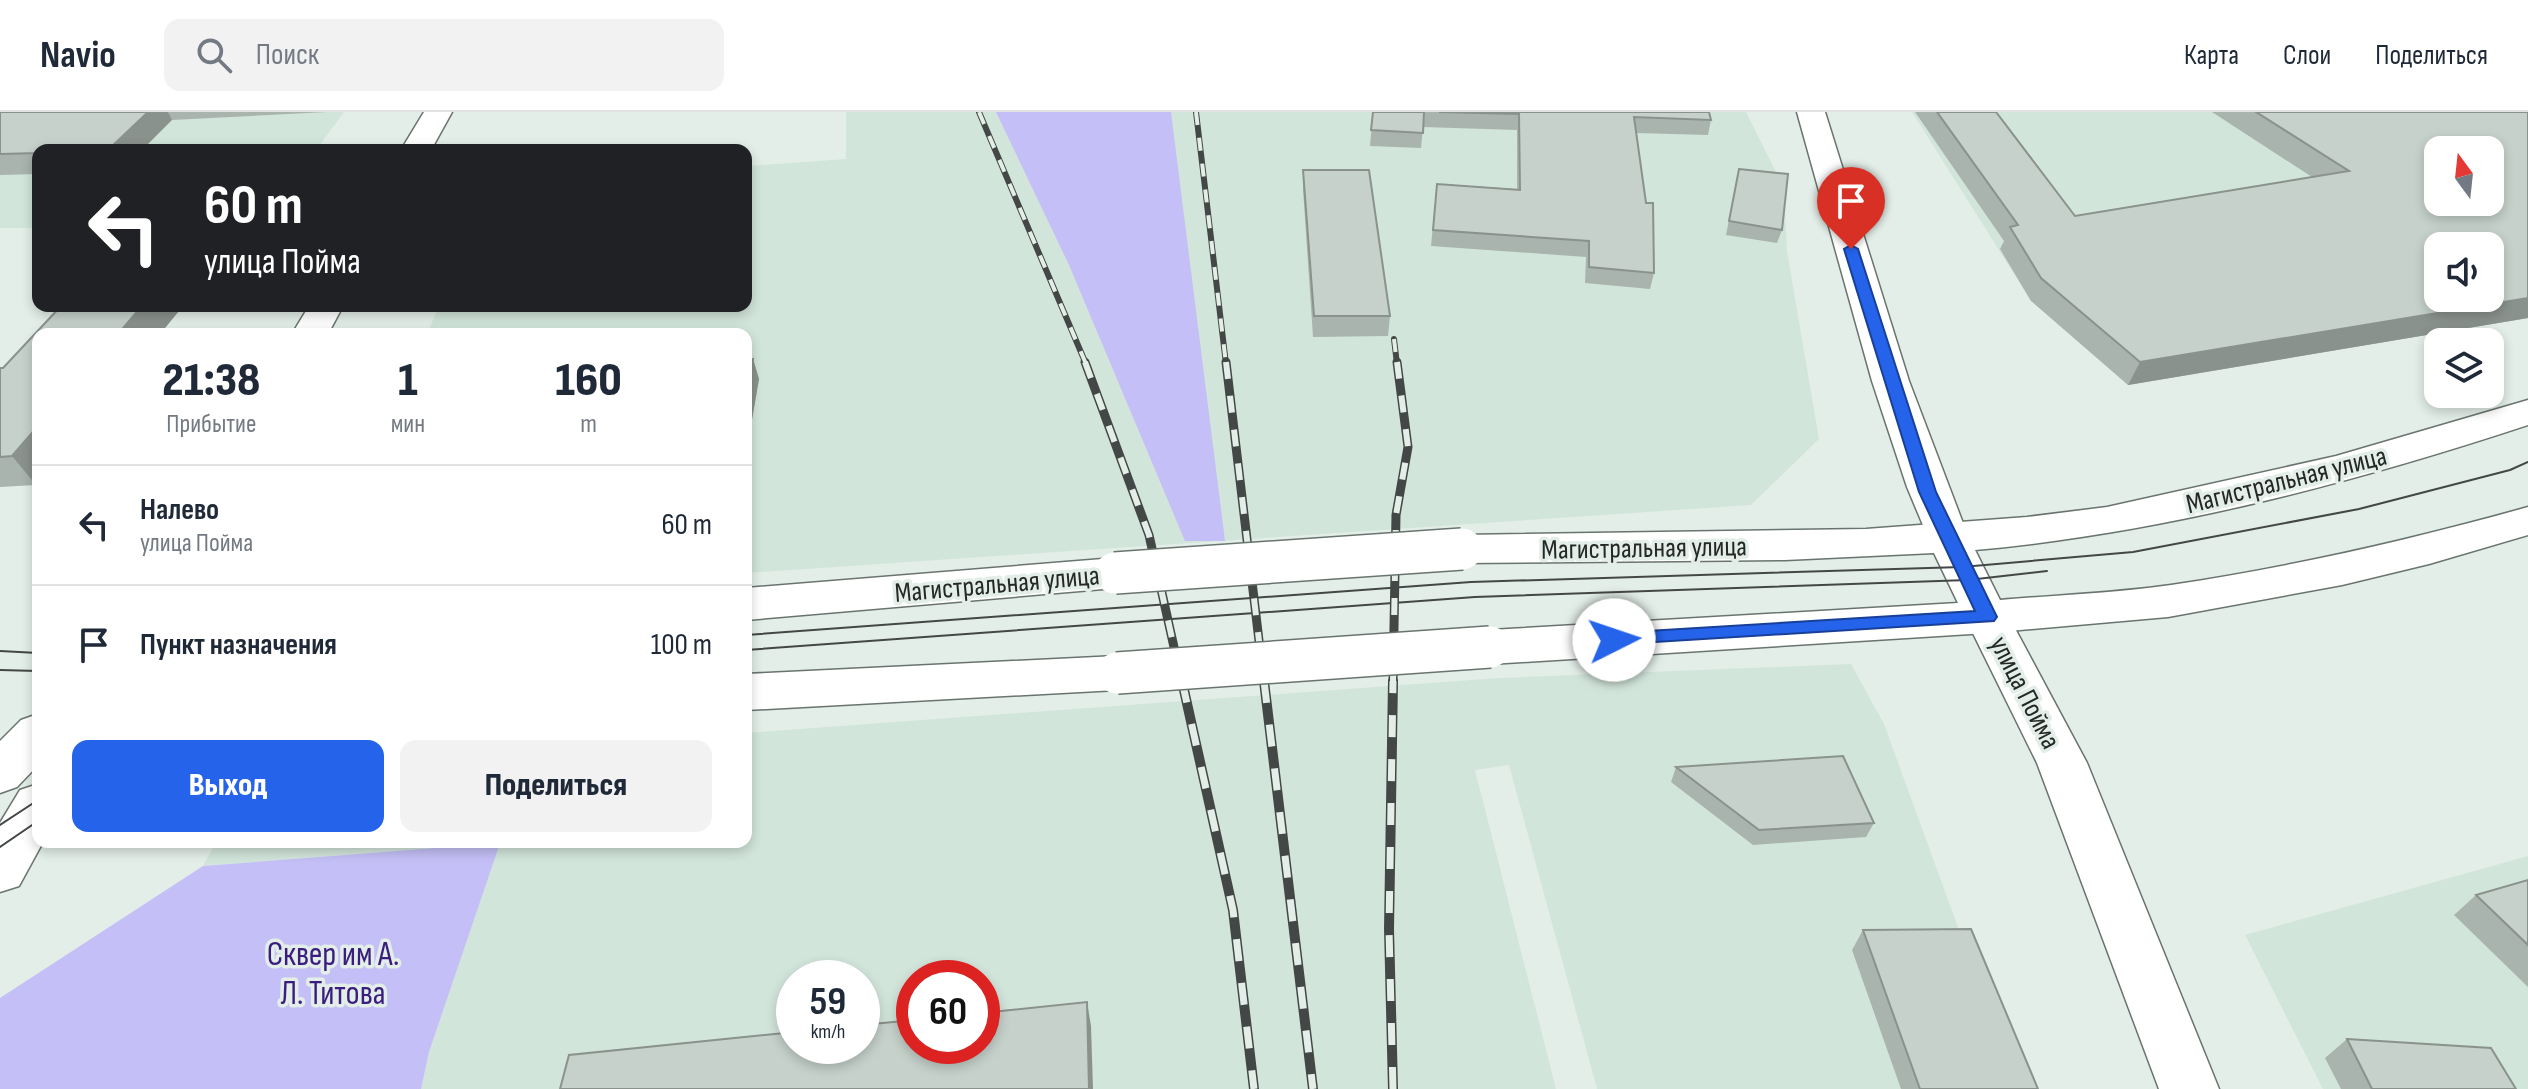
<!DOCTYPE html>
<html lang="ru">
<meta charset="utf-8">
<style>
body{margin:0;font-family:"Sofia Sans Condensed",sans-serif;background:#f2f2f3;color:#1f2937;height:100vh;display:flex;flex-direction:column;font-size:30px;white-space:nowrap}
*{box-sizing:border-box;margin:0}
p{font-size:26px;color:#747a83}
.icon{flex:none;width:44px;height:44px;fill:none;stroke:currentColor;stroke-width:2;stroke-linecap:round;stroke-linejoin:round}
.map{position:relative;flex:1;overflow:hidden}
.drawer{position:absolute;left:32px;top:216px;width:720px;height:520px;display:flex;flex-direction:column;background:#fff;border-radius:16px;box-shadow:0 4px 12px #0003}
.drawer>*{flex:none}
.banner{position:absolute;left:32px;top:32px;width:720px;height:168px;border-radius:16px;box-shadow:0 4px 12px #0003;background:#202124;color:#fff;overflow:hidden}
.needle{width:52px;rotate:345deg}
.tools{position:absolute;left:2424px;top:24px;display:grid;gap:16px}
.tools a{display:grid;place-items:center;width:80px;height:80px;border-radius:16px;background:#fff;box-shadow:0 4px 12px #0003;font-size:40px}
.speed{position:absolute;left:776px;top:848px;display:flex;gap:16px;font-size:40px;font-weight:700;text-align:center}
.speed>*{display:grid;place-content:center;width:104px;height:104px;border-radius:50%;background:#fff;box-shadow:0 4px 12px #0003;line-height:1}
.speed small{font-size:20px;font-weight:400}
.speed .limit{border:12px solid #d22;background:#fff;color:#111}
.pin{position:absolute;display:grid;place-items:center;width:68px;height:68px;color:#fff;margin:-82px -34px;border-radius:50% 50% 50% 0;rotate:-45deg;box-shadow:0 0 8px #0007}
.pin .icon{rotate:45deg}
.me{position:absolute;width:88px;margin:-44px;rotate:86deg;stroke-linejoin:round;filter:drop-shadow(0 0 6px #0008)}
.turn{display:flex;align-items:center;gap:28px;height:168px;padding:0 40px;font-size:36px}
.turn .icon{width:104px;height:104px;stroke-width:2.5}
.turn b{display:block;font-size:56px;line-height:68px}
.eta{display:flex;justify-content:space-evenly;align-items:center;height:136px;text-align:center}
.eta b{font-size:48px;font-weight:800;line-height:56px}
.button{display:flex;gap:16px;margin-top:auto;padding:16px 40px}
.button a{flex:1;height:92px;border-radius:16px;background:#2563eb;color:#fff;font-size:32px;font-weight:800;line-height:92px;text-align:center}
.button a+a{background:#f2f2f3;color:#1f2937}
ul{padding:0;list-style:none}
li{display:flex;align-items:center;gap:24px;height:120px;padding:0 40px;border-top:2px solid #e0e1e3}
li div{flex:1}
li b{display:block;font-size:30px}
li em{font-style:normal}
header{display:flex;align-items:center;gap:48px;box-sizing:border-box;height:112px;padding:0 40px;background:#fff;border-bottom:2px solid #e0e1e3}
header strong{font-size:38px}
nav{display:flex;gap:44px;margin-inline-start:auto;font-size:28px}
.search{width:560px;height:72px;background:#f2f2f3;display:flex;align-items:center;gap:20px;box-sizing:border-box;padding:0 28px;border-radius:16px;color:#747a83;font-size:30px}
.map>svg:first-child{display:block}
.built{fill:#d2e5db;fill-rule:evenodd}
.green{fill:#c4bff6}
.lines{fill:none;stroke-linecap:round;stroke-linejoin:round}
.secondary-casing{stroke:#6a746e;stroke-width:3}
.primary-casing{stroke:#6a746e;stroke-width:3}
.secondary{fill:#fff;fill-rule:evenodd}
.primary{fill:#fff;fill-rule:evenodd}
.tram{stroke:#434846;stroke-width:2}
.rail-far2-casing{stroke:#434846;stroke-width:6}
.rail-far1-casing{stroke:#434846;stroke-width:9}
.rail-casing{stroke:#434846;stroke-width:10}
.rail-far2{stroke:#e3eee8;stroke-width:4;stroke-dasharray:13;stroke-linecap:butt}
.rail-far1{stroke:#e3eee8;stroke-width:6;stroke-dasharray:17;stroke-linecap:butt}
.rail{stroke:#e3eee8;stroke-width:7;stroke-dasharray:22;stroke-linecap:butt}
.primary-bridge-casing{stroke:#6a746e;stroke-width:44;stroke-linecap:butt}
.primary-bridge{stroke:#fff;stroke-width:41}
.wall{fill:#a9b4ae}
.shaded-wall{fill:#8a928d}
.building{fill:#c5d1ca;stroke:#8a928d;stroke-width:2;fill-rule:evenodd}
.route{fill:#2563eb;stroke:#184099;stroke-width:2}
.labels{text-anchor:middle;stroke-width:7;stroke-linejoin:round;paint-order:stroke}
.street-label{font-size:28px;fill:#242826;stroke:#e3eee8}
.near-park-label{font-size:34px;fill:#3a1d7f;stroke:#e3eee8}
</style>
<header>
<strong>Navio</strong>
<div class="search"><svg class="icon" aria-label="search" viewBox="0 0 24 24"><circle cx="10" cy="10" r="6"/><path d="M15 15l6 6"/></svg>Поиск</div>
<nav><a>Карта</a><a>Слои</a><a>Поделиться</a></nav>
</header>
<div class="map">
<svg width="2528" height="977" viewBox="0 0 2528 977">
<rect width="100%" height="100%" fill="#e3eee8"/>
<!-- built -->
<path class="built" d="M0 0H344L316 38H38V116H0Z
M846 0H1746L1784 76 1787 139 1819 327 1751 393 746 461V222H427L439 194H746V54L846 47Z
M1912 0H2528V206L2128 273 2031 189ZM2438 38H2490V90H2438ZM2438 134H2490V186H2438Z
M1851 552 1884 612 2017 977H1597L1509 653 1475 658 1556 977H421L429 940 499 731 203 754 216 730H746V621L1498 566ZM794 866H862V934H794ZM914 866H982V934H914Z
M2528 744V977H2323L2245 823Z"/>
<!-- green -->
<path class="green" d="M996 0H1171L1225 429H1185L1069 153Z
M500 731 429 940 421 977H0V886L203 754Z"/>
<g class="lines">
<!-- secondary casing -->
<g class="secondary-casing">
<path id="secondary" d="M424 0H452L431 38H401Z
M1797 0H1825L1909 269 1969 427 1963 437 1948 441 1933 437 1907 375 1872 269Z
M309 194H343L328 222H292Z
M1987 489 2003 494 2087 651 2219 977H2159L2037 651 1965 505 1971 494Z"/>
</g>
<!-- primary casing -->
<g class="primary-casing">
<path id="primary" d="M2528 288V313C2349 372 2163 421 1975 438L2000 488C2057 483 2115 481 2171 473 2292 455 2410 428 2528 395V423L2429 452 2342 473 2168 505 1987 521 1490 552 1474 547 1467 535 1474 523 1490 518 1958 491 1934 441 1785 448 1462 451 1447 447 1441 437 1447 427 1462 423 1866 417 2027 405 2107 395 2336 344Z
M1115 446 1130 450 1137 461 1130 472 1115 476 746 508V476Z
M1117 544 1133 549 1140 561 1133 573 1117 578 746 598V562Z
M38 602V653L17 675 0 681V629L21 608Z
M38 672V730H43L19 774 0 780V711L20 678Z"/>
</g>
<!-- secondary -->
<use href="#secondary" class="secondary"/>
<!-- primary -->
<use href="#primary" class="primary"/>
<!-- tram -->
<path class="tram" d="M746 523 1471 470 1962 455 2133 440 2359 397 2510 358 2528 350
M746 538 1475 485 1968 468 2047 459
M0 539 38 541
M0 558 38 559
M0 713 38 688
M0 735 38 709"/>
<!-- rail-far2 casing -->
<g class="rail-far2-casing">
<path id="rail-far2" d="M979 0 1086 252
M1196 0 1226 252
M1394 227 1397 252"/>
</g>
<!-- rail-far1 casing -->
<g class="rail-far1-casing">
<path id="rail-far1" d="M1085 250 1149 423 1182 571
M1226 250 1264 571
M1393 571 1396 403 1408 335 1397 250"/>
</g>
<!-- rail casing -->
<g class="rail-casing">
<path id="rail" d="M1182 569 1233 798 1254 977
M1264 569 1313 977
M1393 977 1389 817 1393 569"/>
</g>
<!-- rail-far2 -->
<use href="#rail-far2" class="rail-far2"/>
<!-- rail-far1 -->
<use href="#rail-far1" class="rail-far1"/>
<!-- rail -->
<use href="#rail" class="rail"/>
<!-- primary-bridge casing -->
<g class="primary-bridge-casing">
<path id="primary-bridge" d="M1115 461 1462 437
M1117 561 1490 535"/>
</g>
<!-- primary-bridge -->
<use href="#primary-bridge" class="primary-bridge"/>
</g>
<!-- wall -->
<path class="wall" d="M0 0H327L172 8 38 38V62L0 63Z
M1373 0H1709L1711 8 1708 23 1636 21 1654 161 1650 177 1585 171 1586 145 1431 134 1437 72 1517 77V18L1423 15 1421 36 1370 34Z
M1915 0H1996L2075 104 2312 65 2212 0H2528V206L2128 273 2031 189 2000 137 2004 129Z
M1739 57 1782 118 1777 131 1726 123Z
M1303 58 1390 204 1388 224 1313 225 1303 77Z
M61 194H183L36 373 0 375V256H3Z
M753 247 759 267 751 313H746V248Z
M1676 655 1874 711 1866 725 1753 733 1671 670Z
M2528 768V875L2454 803 2476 783Z
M1863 818 2038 977H1901L1852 838Z
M2347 927 2516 977H2341L2325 946Z"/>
<!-- shaded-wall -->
<path class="shaded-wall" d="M148 0H168L172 8 142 38H108Z
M2528 186V206L2128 273 2140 250Z
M142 194H183L160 222H118Z
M753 247 759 267 751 313 746 298V283Z
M38 314V370L36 373 12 344Z
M1087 890 1091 914 1093 977H1089Z"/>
<!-- building -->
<path class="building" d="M0 0H148L108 38H38V41L0 42Z
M1373 0H1424L1423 21 1371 18Z
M1439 0H1709L1711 8 1634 5 1646 91H1653L1654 161 1589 155V129L1433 118 1437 72 1520 78 1519 2Z
M1937 0H1996L2075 104 2349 59 2256 0H2528V186L2140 250 2041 166 2010 115 2018 113ZM2438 38H2490V90H2438ZM2438 134H2490V186H2438Z
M1739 57 1788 62 1782 118 1729 109Z
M1303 58H1369L1390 204H1314Z
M61 194H142L118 222H38V314L12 344 0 345V256H3Z
M753 247 746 283V248Z
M1843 644 1874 711 1759 718 1676 655Z
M2528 768V833L2476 783Z
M1971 817 2038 977H1920L1863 818Z
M1087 890 1089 977H560L569 943 794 920V934H862V913L914 908V934H982V901Z
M2347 927 2491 936 2516 977H2372Z"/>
<!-- route -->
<path class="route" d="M1851 133 1858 137 1936 380 1997 505 1994 509 1607 533 1605 528 1607 523 1614 521 1975 499 1919 380 1844 137Z"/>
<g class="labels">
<!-- street labels -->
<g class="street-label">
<text transform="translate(2286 367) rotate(-14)" y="10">Магистральная улица</text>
<text transform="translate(1644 435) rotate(-1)" y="10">Магистральная улица</text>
<text transform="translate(997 471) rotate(-5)" y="10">Магистральная улица</text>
<text transform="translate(2026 580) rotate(63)" y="10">улица Пойма</text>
</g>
<!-- near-park labels -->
<g class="near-park-label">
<text x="333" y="853">Сквер им А.<tspan x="333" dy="39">Л. Титова</tspan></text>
</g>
</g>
</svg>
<div class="tools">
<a><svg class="needle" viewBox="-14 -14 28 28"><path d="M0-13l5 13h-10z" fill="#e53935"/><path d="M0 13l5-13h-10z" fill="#747a83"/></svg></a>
<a><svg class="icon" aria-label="sound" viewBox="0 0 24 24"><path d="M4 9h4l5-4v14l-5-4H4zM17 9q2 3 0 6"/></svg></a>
<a><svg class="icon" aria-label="layers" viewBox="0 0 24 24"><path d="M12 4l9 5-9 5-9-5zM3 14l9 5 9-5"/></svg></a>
</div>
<div class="speed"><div>59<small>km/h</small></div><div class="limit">60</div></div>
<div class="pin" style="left:1851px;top:137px;background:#d93025"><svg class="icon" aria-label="arrive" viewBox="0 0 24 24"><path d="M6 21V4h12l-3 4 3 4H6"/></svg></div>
<svg class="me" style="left:1614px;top:528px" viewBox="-20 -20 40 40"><circle r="19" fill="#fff"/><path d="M0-13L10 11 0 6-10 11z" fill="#2563eb"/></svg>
<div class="banner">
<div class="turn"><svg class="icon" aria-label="left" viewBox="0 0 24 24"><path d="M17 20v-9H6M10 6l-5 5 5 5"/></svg><div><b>60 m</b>улица Пойма</div></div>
</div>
<section class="drawer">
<div class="eta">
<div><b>21:38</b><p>Прибытие</p></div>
<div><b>1</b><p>мин</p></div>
<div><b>160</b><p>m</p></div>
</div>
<ul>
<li><svg class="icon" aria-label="left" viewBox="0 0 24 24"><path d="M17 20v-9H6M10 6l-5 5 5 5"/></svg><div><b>Налево</b><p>улица Пойма</p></div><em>60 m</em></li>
<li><svg class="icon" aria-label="arrive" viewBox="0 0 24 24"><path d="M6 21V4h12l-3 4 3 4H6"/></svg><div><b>Пункт назначения</b></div><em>100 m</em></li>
</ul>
<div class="button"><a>Выход</a><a>Поделиться</a></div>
</section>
</div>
